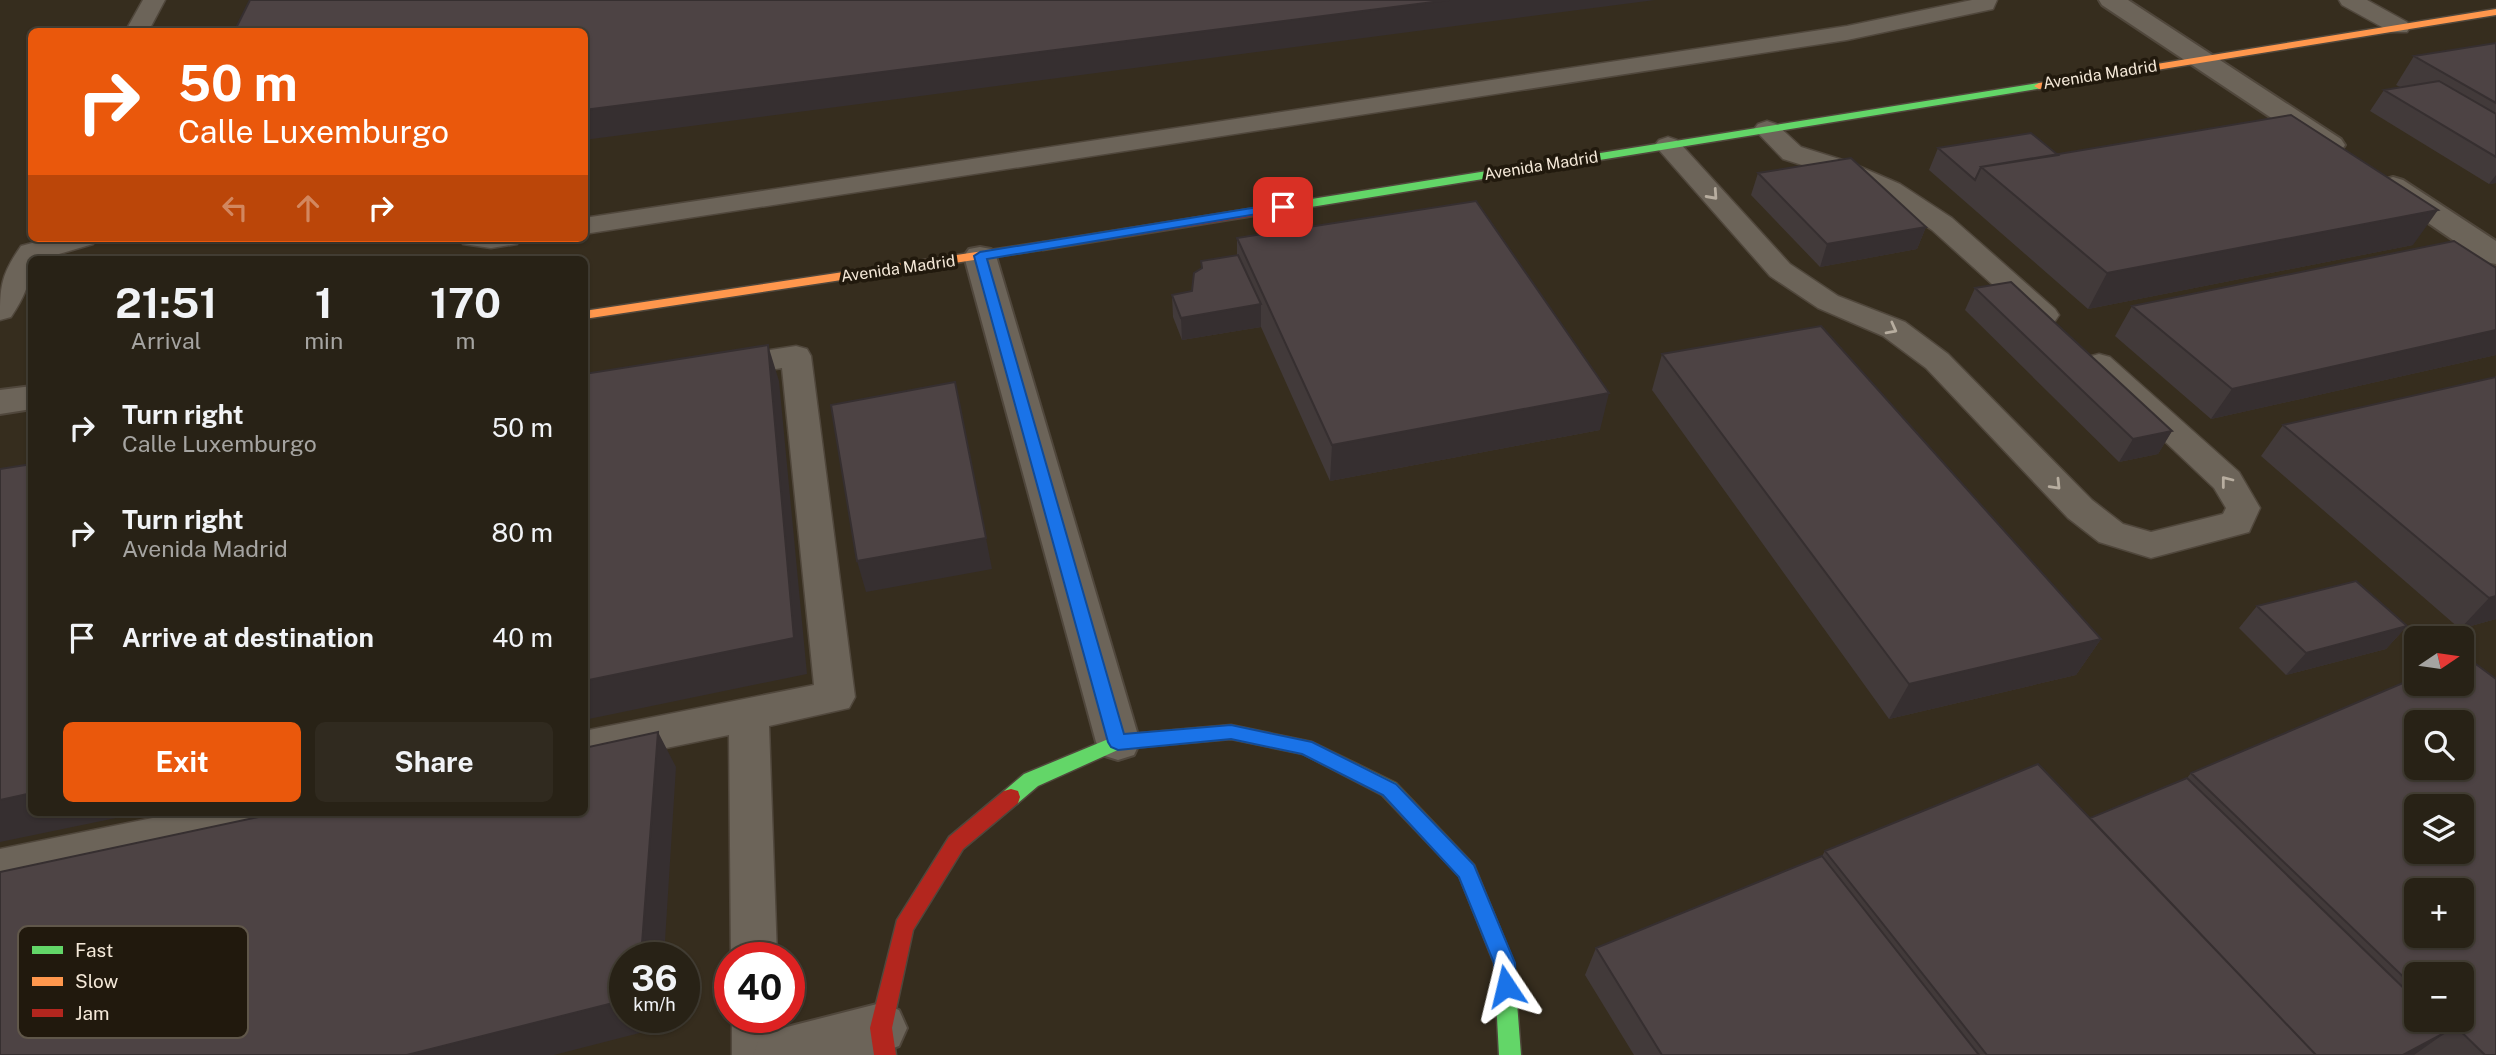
<!DOCTYPE html>
<meta charset="utf-8">
<style>
body{margin:0;font-family:"Public Sans",sans-serif;background:#302a1f;color:#f1f3f6;height:100vh;display:flex;flex-direction:column;font-size:26px;white-space:nowrap}
*{box-sizing:border-box;margin:0}
p{font-size:23px;color:#a5a4a1}
.icon{flex:none;width:38px;height:38px;fill:none;stroke:currentColor;stroke-width:2;stroke-linecap:round;stroke-linejoin:round}
.map{position:relative;flex:1;overflow:hidden}
.sheet{position:absolute;left:28px;top:256px;width:560px;height:560px;display:flex;flex-direction:column;background:#282216;border-radius:10px;box-shadow:0 2px 5px #0004,0 0 0 2px #443f35}
.sheet>*{flex:none}
.hud{position:absolute;left:28px;top:28px;width:560px;height:214px;border-radius:10px;box-shadow:0 2px 5px #0004,0 0 0 2px #443f35;background:#ea580c;color:#fff;overflow:hidden}
.needle{width:46px;rotate:77deg}
.controls{position:absolute;left:2404px;top:626px;display:grid;gap:14px}
.controls a{display:grid;place-items:center;width:70px;height:70px;border-radius:10px;background:#282216;box-shadow:0 2px 5px #0004,0 0 0 2px #443f35;font-size:35px}
.speed{position:absolute;left:609px;top:942px;display:flex;gap:14px;font-size:35px;font-weight:700;text-align:center}
.speed>*{display:grid;place-content:center;width:91px;height:91px;border-radius:50%;background:#282216;box-shadow:0 2px 5px #0004,0 0 0 2px #443f35;line-height:1}
.speed small{font-size:18px;font-weight:400}
.speed .limit{border:10px solid #d22;background:#fff;color:#111}
.pin{position:absolute;display:grid;place-items:center;width:60px;height:60px;color:#fff;margin:-30px;border-radius:14px;box-shadow:0 4px 10px #0006}
.me{position:absolute;width:77px;margin:-38px;rotate:350deg;stroke-linejoin:round;filter:drop-shadow(0 0 5px #0008)}
.turn{display:flex;align-items:center;gap:24px;height:147px;padding:0 35px;font-size:32px}
.turn .icon{width:91px;height:91px;stroke-width:2.5}
.turn b{display:block;font-size:49px;line-height:60px}
.lanes{display:flex;align-items:center;height:66px;padding:0 35px;background:#0003;justify-content:center;gap:35px;direction:ltr}
.lanes .off{opacity:.35}
.eta{display:flex;justify-content:space-evenly;align-items:center;height:119px;text-align:center}
.eta b{font-size:42px;font-weight:700;line-height:49px}
.primary-button{display:flex;gap:14px;margin-top:auto;padding:14px 35px}
.primary-button a{flex:1;height:80px;border-radius:10px;background:#ea580c;color:#fff;font-size:28px;font-weight:700;line-height:80px;text-align:center}
.primary-button a+a{background:#302a1f;color:#f1f3f6}
ul{padding:0;list-style:none}
li{display:flex;align-items:center;gap:21px;height:105px;padding:0 35px}
li div{flex:1}
li b{display:block;font-size:26px}
li em{font-style:normal}
.map>svg:first-child{display:block}
.lines{fill:none;stroke-linecap:round;stroke-linejoin:round}
.lane-casing{stroke:#50473c;stroke-width:3}
.street-casing{stroke:#50473c;stroke-width:4}
.fast-casing{stroke:#50473c;stroke-width:3}
.slow-casing{stroke:#50473c;stroke-width:3}
.jam-casing{stroke:#50473c;stroke-width:3}
.lane{fill:#6c6459;fill-rule:evenodd}
.street{fill:#6c6459;fill-rule:evenodd}
.fast{fill:#63d668;fill-rule:evenodd}
.slow{fill:#ff974d;fill-rule:evenodd}
.jam{fill:#b3261e;fill-rule:evenodd}
.wall{fill:#423a3a;fill-rule:evenodd}
.shaded-wall{fill:#362f30}
.building{fill:#4d4344;stroke:#362f30;stroke-width:2;fill-rule:evenodd}
.oneway{stroke:#b7ad9f}
.route{fill:#1a73e8;stroke:#114b97;stroke-width:2}
.labels{text-anchor:middle;stroke-width:7;stroke-linejoin:round;paint-order:stroke}
.far-street-label{font-size:16px;fill:#f4e8d8;stroke:#21190d}
.key{fill:#21190d;stroke:#60574a;stroke-width:2}
.key-label{font-size:19px;fill:#f4e8d8}
</style>
<div class="map">
<svg width="2496" height="1055" viewBox="0 0 2496 1055">
<rect width="100%" height="100%" fill="#362d1e"/>
<g class="lines">
<!-- lane casing -->
<g class="lane-casing">
<path id="lane" d="M143 0H165L148 32H125Z
M1972 0H1997L1993 9 1847 40 584 234V218L1847 26Z
M2339 0H2367L2407 22 2410 27 2407 32H2391L2342 5Z
M1767 121 1776 124 1801 147 1849 162 1900 184 1952 218 2055 309 2059 315 2055 321 2044 324 2033 321 1932 230 1882 196 1831 174 1783 159 1754 129 1758 124Z
M1668 137 1677 140 1790 264 1838 296 1905 322 1948 354 2092 500 2123 524 2151 532 2223 514 2226 508 2214 488 2083 364 2088 357 2099 354 2110 357 2239 472 2260 508 2249 532 2151 558 2099 542 2068 518 1926 368 1883 336 1818 308 1770 276 1659 150 1655 145 1659 140Z
M51 238H97L93 244 42 259H32C32 281 23 299 11 317L0 320C0 286 1 275 21 246Z
M459 238H521L517 244 491 248 463 244Z
M796 346 807 349 811 356 855 697 849 708 769 726 777 957H731L729 735 584 765V731L814 685 782 368 726 377 715 374 710 367 715 360 726 357Z
M182 812H292L286 825 271 830 0 887V849Z
M732 1017H778L780 1055H732Z"/>
</g>
<!-- street casing -->
<g class="street-casing">
<path id="street" d="M2099 0H2128L2341 139 2345 145 2341 151 2331 153 2321 151 2102 5Z
M2393 177 2403 180 2496 241V264L2485 262 2383 192 2378 186 2383 180Z
M980 247 991 249 996 256 1140 742 1134 755 1118 760 1102 755 1096 742 964 256 969 249Z
M32 386V409L0 414V390Z
M881 1003 899 1010 907 1028 899 1046 874 1055H753L760 1037 779 1029Z"/>
</g>
<!-- fast casing -->
<g class="fast-casing">
<path id="fast" d="M2039 83 2043 84V88L1274 213 1268 209 1274 205Z
M1231 725 1312 742 1396 783 1474 865 1514 963 1521 1055H1499L1494 963 1459 876 1382 795 1303 754 1231 739 1120 749 1038 786 1018 803 1011 805 1004 803 1002 797 1004 791 1024 774 1118 735Z"/>
</g>
<!-- slow casing -->
<g class="slow-casing">
<path id="slow" d="M2496 9V15L2039 89 2034 86 2039 83Z
M1043 242 1049 246 1047 249 584 319V311Z"/>
</g>
<!-- jam casing -->
<g class="jam-casing">
<path id="jam" d="M1274 205 1280 209 1278 212 1043 250 1037 246 1043 242Z
M1011 789 1018 791 1020 797 1018 803 963 849 913 930 892 1028 896 1055H874L870 1028 897 920 949 837 1004 791Z"/>
</g>
<!-- lane -->
<use href="#lane" class="lane"/>
<!-- street -->
<use href="#street" class="street"/>
<!-- fast -->
<use href="#fast" class="fast"/>
<!-- slow -->
<use href="#slow" class="slow"/>
<!-- jam -->
<use href="#jam" class="jam"/>
</g>
<!-- wall -->
<path class="wall" d="M2496 43V183L2489 184 2370 111 2384 90 2400 87 2396 85 2414 56Z
M1938 148 2058 154 2413 245 2088 309 1929 170Z
M1758 173 1926 227 1917 249 1820 267 1751 195Z
M1237 238 1600 430 1330 481 1261 327 1182 340 1173 317 1172 295 1192 291 1237 255Z
M2496 268V355L2211 419 2115 336 2132 306Z
M1975 288 2172 431 2158 454 2119 462 1965 310Z
M1662 354 2101 639 2076 675 1889 719 1652 390Z
M2496 377V619L2460 629 2261 456 2283 425Z
M2257 606 2407 626 2386 649 2286 675 2239 628Z
M2465 656 2496 679V1055H1634L1585 975 1596 948 1822 856 1825 851 2038 764 2090 818 2187 778 2191 773 2417 677V684H2462V657ZM2417 723H2462V768H2417ZM2417 807H2462V852H2417ZM2417 891H2462V936H2417ZM2417 975H2462V1020H2417Z"/>
<!-- shaded-wall -->
<path class="shaded-wall" d="M1449 0H1655L584 140V110Z
M2496 175V183L2489 184Z
M2438 210 2413 245 2088 309 2107 273Z
M1926 227 1917 249 1820 267 1827 244Z
M1261 304V327L1182 340 1181 318Z
M2496 330V355L2211 419 2232 389Z
M768 345 779 381 807 674 584 720V681Z
M1609 393 1600 430 1330 481 1332 445Z
M2172 431 2158 454 2119 462 2133 439Z
M986 538 992 569 866 592 857 561Z
M2496 596V619L2460 629 2489 598Z
M2407 626 2386 649 2286 675 2306 653Z
M2101 639 2076 675 1889 719 1909 684Z
M658 732 676 767 664 957H641Z
M32 793V812H145L0 842V800Z
M625 1000V1017H660L659 1028 554 1055H407Z
M2448 1031 2414 1055H2403Z"/>
<!-- building -->
<path class="building" d="M250 0H1449L584 110V32H234Z
M2496 43V103L2414 56Z
M2439 81 2496 114V157L2384 90Z
M2291 115 2438 210 2107 273 1981 167Z
M2031 133 2058 155 1981 167 1975 180 1938 148Z
M1851 158 1926 227 1827 244 1758 173Z
M1476 201 1609 393 1332 445 1237 238Z
M2454 241 2496 268V330L2232 389 2132 306Z
M1238 255 1261 304 1181 318 1172 295 1192 291 1194 273 1202 268 1201 261Z
M2011 282 2172 431 2133 439 1975 288Z
M1821 326 2101 639 1909 684 1662 354Z
M768 345 794 638 584 681V374Z
M2496 377V596L2489 598 2283 425Z
M955 382 986 538 857 561 831 405Z
M32 464V793L0 800V469Z
M2356 581 2407 626 2306 653 2257 606Z
M2465 656 2496 679V1055H2485L2449 1020H2462V975H2417V990L2191 773 2417 677V684H2462V657ZM2417 723H2462V768H2417ZM2417 807H2462V852H2417ZM2417 891H2462V936H2417Z
M658 732 641 957H625V1000L407 1055H0V872L282 812H584V748Z
M2038 764 2316 1055H1987L1825 851Z
M2187 778 2417 1001V1020H2437L2448 1031 2403 1055H2316L2090 818Z
M1822 856 1979 1055H1662L1596 948Z"/>
<!-- one-way arrows -->
<defs><path id="oneway-chevron" d="M-2-3.5L2.5 0L-2 3.5" fill="none" stroke-width="1.6" stroke-linecap="round" stroke-linejoin="round" transform="scale(1.75)"/></defs>
<g class="oneway">
<use href="#oneway-chevron" transform="translate(1713 195) rotate(48)"/>
<use href="#oneway-chevron" transform="translate(1892 329) rotate(28)"/>
<use href="#oneway-chevron" transform="translate(2226 481) rotate(-128)"/>
<use href="#oneway-chevron" transform="translate(2056 485) rotate(46)"/>
</g>
<!-- route -->
<path class="route" d="M1283 203 1287 204V209L987 259 1124 734 1231 725 1312 742 1396 784 1474 865 1515 963 1516 986 1513 993 1506 996 1498 993 1494 963 1459 877 1383 795 1302 754 1231 739 1118 750 1111 747 1108 742 974 256 980 252Z"/>
<g class="labels">
<!-- far-street labels -->
<g class="far-street-label">
<text transform="translate(2100 74) rotate(-9)" y="6">Avenida Madrid</text>
<text transform="translate(1541 165) rotate(-9)" y="6">Avenida Madrid</text>
<text transform="translate(898 268) rotate(-8)" y="6">Avenida Madrid</text>
</g>
</g>
<!-- legend -->
<rect x="18" y="926" width="230" height="112" rx="10" class="key"/>
<rect x="32" y="946" width="31" height="8" fill="#63d668"/>
<rect x="32" y="977" width="31" height="9" fill="#ff974d"/>
<rect x="32" y="1009" width="31" height="8" fill="#b3261e"/>
<g class="key-label">
<text x="75" y="957">Fast</text>
<text x="75" y="988">Slow</text>
<text x="75" y="1020">Jam</text>
</g>
</svg>
<div class="controls">
<a><svg class="needle" viewBox="-14 -14 28 28"><path d="M0-13l5 13h-10z" fill="#e53935"/><path d="M0 13l5-13h-10z" fill="#a5a4a1"/></svg></a>
<a><svg class="icon" aria-label="search" viewBox="0 0 24 24"><circle cx="10" cy="10" r="6"/><path d="M15 15l6 6"/></svg></a>
<a><svg class="icon" aria-label="layers" viewBox="0 0 24 24"><path d="M12 4l9 5-9 5-9-5zM3 14l9 5 9-5"/></svg></a>
<a>+</a>
<a>−</a>
</div>
<div class="speed"><div>36<small>km/h</small></div><div class="limit">40</div></div>
<div class="pin" style="left:1283px;top:207px;background:#d93025"><svg class="icon" aria-label="arrive" viewBox="0 0 24 24"><path d="M6 21V4h12l-3 4 3 4H6"/></svg></div>
<svg class="me" style="left:1506px;top:986px" viewBox="-20 -20 40 40"><path d="M0-17L14 15 0 8-14 15z" fill="#1a73e8" stroke="#fff" stroke-width="4"/></svg>
<div class="hud">
<div class="turn"><svg class="icon" aria-label="right" viewBox="0 0 24 24"><path d="M7 20v-9h11M14 6l5 5-5 5"/></svg><div><b>50 m</b>Calle Luxemburgo</div></div>
<div class="lanes"><svg class="icon off" aria-label="left" viewBox="0 0 24 24"><path d="M17 20v-9H6M10 6l-5 5 5 5"/></svg><svg class="icon off" aria-label="ahead" viewBox="0 0 24 24"><path d="M12 20V5M6 11l6-6 6 6"/></svg><svg class="icon" aria-label="right" viewBox="0 0 24 24"><path d="M7 20v-9h11M14 6l5 5-5 5"/></svg></div>
</div>
<section class="sheet">
<div class="eta">
<div><b>21:51</b><p>Arrival</p></div>
<div><b>1</b><p>min</p></div>
<div><b>170</b><p>m</p></div>
</div>
<ul>
<li><svg class="icon" aria-label="right" viewBox="0 0 24 24"><path d="M7 20v-9h11M14 6l5 5-5 5"/></svg><div><b>Turn right</b><p>Calle Luxemburgo</p></div><em>50 m</em></li>
<li><svg class="icon" aria-label="right" viewBox="0 0 24 24"><path d="M7 20v-9h11M14 6l5 5-5 5"/></svg><div><b>Turn right</b><p>Avenida Madrid</p></div><em>80 m</em></li>
<li><svg class="icon" aria-label="arrive" viewBox="0 0 24 24"><path d="M6 21V4h12l-3 4 3 4H6"/></svg><div><b>Arrive at destination</b></div><em>40 m</em></li>
</ul>
<div class="primary-button"><a>Exit</a><a>Share</a></div>
</section>
</div>
